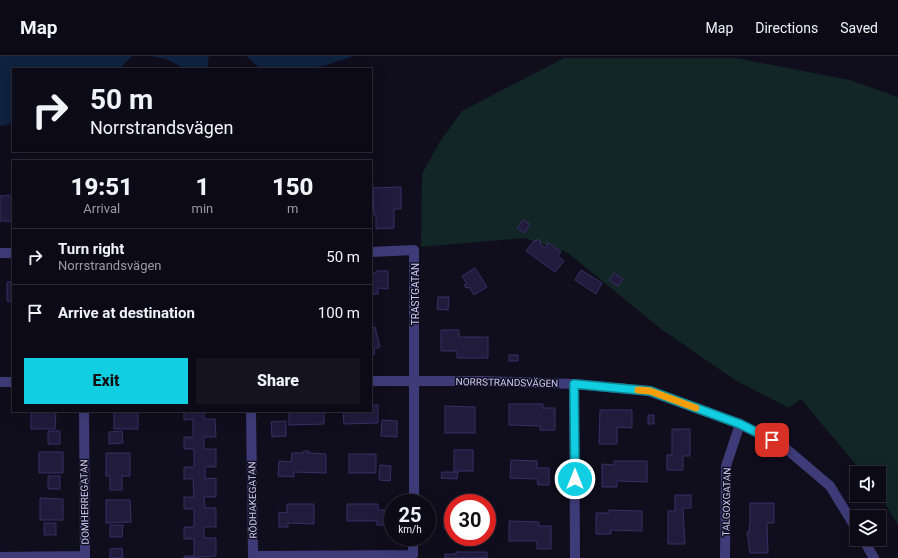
<!DOCTYPE html>
<meta charset="utf-8">
<style>
body{margin:0;font-family:Roboto,sans-serif;background:#15131f;color:#f1f3f6;height:100vh;display:flex;flex-direction:column;font-size:15px;white-space:nowrap}
*{box-sizing:border-box;margin:0}
p{font-size:13px;color:#9a9aa1}
.icon{flex:none;width:22px;height:22px;fill:none;stroke:currentColor;stroke-width:2;stroke-linecap:round;stroke-linejoin:round}
.map{position:relative;flex:1;overflow:hidden}
.details{position:absolute;left:12px;top:104px;width:360px;height:252px;display:flex;flex-direction:column;background:#0c0a16;border-radius:0px;box-shadow:0 4px 16px #0002,0 0 0 1px #2c2b35}
.details>*{flex:none}
.hud{position:absolute;left:12px;top:12px;width:360px;height:84px;border-radius:0px;box-shadow:0 4px 16px #0002,0 0 0 1px #2c2b35;background:#0c0a16;color:#f1f3f6;overflow:hidden}
.fabs{position:absolute;left:850px;top:410px;display:grid;gap:8px}
.fabs a{display:grid;place-items:center;width:36px;height:36px;border-radius:0px;background:#0c0a16;box-shadow:0 4px 16px #0002,0 0 0 1px #2c2b35;font-size:20px}
.speed{position:absolute;left:384px;top:438px;display:flex;gap:8px;font-size:20px;font-weight:700;text-align:center}
.speed>*{display:grid;place-content:center;width:52px;height:52px;border-radius:50%;background:#0c0a16;box-shadow:0 4px 16px #0002,0 0 0 1px #2c2b35;line-height:1}
.speed small{font-size:10px;font-weight:400}
.speed .limit{border:6px solid #d22;background:#fff;color:#111}
.pin{position:absolute;display:grid;place-items:center;width:34px;height:34px;color:#fff;margin:-17px;border-radius:8px;box-shadow:0 2px 6px #0006}
.me{position:absolute;width:44px;margin:-22px;rotate:0deg;stroke-linejoin:round;filter:drop-shadow(0 0 3px #0008)}
.turn{display:flex;align-items:center;gap:14px;height:84px;padding:0 12px;font-size:18px}
.turn .icon{width:52px;height:52px;stroke-width:2.5}
.turn b{display:block;font-size:28px;line-height:34px}
.eta{display:flex;justify-content:space-evenly;align-items:center;height:68px;text-align:center}
.eta b{font-size:24px;font-weight:800;line-height:28px}
.cta{display:flex;gap:8px;margin-top:auto;padding:8px 12px}
.cta a{flex:1;height:46px;border-radius:0px;background:#12cee2;color:#111;font-size:16px;font-weight:800;line-height:46px;text-align:center}
.cta a+a{background:#15131f;color:#f1f3f6}
ul{padding:0;list-style:none}
li{display:flex;align-items:center;gap:12px;height:56px;padding:0 12px;border-top:1px solid #2c2b35}
li div{flex:1}
li b{display:block;font-size:15px}
li em{font-style:normal}
header{display:flex;align-items:center;gap:24px;box-sizing:border-box;height:56px;padding:0 20px;background:#0c0a16;border-bottom:1px solid #2c2b35}
header strong{font-size:19px}
nav{display:flex;gap:22px;margin-inline-start:auto;font-size:14px}
.map>svg:first-child{display:block}
.green{fill:#112625}
.water{fill:#0f223f}
.building{fill:#211b3c;stroke:#392f66}
.lines{fill:none;stroke-linecap:round;stroke-linejoin:round}
.minor{stroke:#3e3c78;stroke-width:10}
.route-casing{stroke:#0c8693;stroke-width:10}
.route{stroke:#12cee2;stroke-width:7}
.slow{stroke:#f59e0b;stroke-width:7}
.labels{text-anchor:middle;stroke-width:3;stroke-linejoin:round;paint-order:stroke}
.street-label{font-size:10px;fill:#d2cdfb;stroke:#100d1d}
</style>
<header>
<strong>Map</strong>
<nav><a>Map</a><a>Directions</a><a>Saved</a></nav>
</header>
<div class="map">
<svg width="898" height="502" viewBox="0 0 898 502">
<rect width="100%" height="100%" fill="#100d1d"/>
<!-- green -->
<path class="green" d="M564 2H736L850 24 898 41V469L879 438V417H863L801 343 789 352 735 324 661 273 568 197 525 182 421 191 422 118 439 87 462 55Z"/>
<!-- water -->
<path class="water" d="M0 0H132L119 13H13V67L0 70Z
M150 0H209L207 13H186L166 3Z
M246 0H351V1L323 10 300 13H261Z"/>
<!-- building -->
<path class="building" d="M401 131V153H394V172L376 173V159H374L373 132Z
M13 139V165H0V140Z
M523 164 530 168 524 177 517 172Z
M538 183 541 186 540 188 545 192 548 186 561 196 558 200 564 205 555 216 526 195 535 184 536 185Z
M475 212 487 231 474 239 469 231 466 232 464 229 467 228 462 220Z
M581 214 602 227 596 238 575 224Z
M376 215H388V233L378 232V238H371V217H376Z
M614 217 623 223 618 230 609 224Z
M7 226H13V245H7Z
M438 241H449L448 254 437 253Z
M375 271 380 291 374 293 375 298 371 299V272Z
M441 274H459V281H488V302H457V295H441Z
M509 299H518V305H509Z
M509 348H543V352H555V374H540V370L509 369Z
M371 349H378V367L344 368 343 355H371Z
M445 350 475 351V377H445Z
M600 354H632V372L617 371V388H599Z
M31 355H56L55 373H31Z
M114 355H138V373H114Z
M184 355H204V363H215L216 381H204V393H216V411H205V423L216 422V441H204L205 452H216V471H204V482H216V500L184 502V500H194V483H184V471H194V453H184V441H194L193 423H184V411H194V393H184V381H193V363L184 364Z
M289 355H324V368L289 369Z
M648 359H654V368H648Z
M382 364 397 365V381L381 380Z
M286 365V380L272 381 271 366Z
M672 373H690V400H683V414H667V399H672Z
M48 375H60V388H48Z
M122 375 123 387 109 388V376Z
M454 394H473V415H454Z
M303 395H309V397L326 398V417L294 416V421L278 420 279 405 291 406 292 397H303Z
M39 396H63V417H39Z
M106 397H130V420H122V434H110V420H106Z
M349 398H376V417H349Z
M511 404 537 405V412H549V429H538L537 423 510 422Z
M614 405H647V426L617 425V431H602V408L614 409Z
M380 409 391 410 390 425 379 424Z
M442 416H458L457 423 441 422Z
M48 420H60V433H48Z
M675 439H691V452H683L685 488H668V455H675Z
M40 442 63 443V464H40Z
M106 444H130L131 466 106 467Z
M750 447H774V467H767L768 497H750L747 476H749L750 466Z
M287 448H314V468L288 467V471H279V456L287 457Z
M347 448H378V454H387V469H377V465H347Z
M609 454 642 455V475L611 474V478H596V457H609Z
M444 460H453V473H444Z
M509 465 539 466V470H551V493H537V485H509Z
M44 467H56V479H44Z
M110 469H123L122 481H110Z
M122 492 123 502H110V493Z
M456 496H487V502H445V498H456Z"/>
<g class="lines">
<!-- minor -->
<path class="minor" d="M371 196 414 194V447
M0 197H13
M371 325H483L574 328 649 335 740 368 783 390 830 430 857 474
M0 326H13
M574 328 575 502
M251 355 253 500 413 499V481
M863 483 874 502
M0 501 85 500 84 355
M725 502 726 410 740 368"/>
</g>
<g class="lines">
<!-- route casing -->
<g class="route-casing">
<path id="route" d="M575 423 574 328 650 335 740 368 772 384"/>
</g>
<!-- route -->
<use href="#route" class="route"/>
<!-- slow -->
<path class="slow" d="M638 334 650 335 696 352"/>
</g>
<g class="labels">
<!-- street labels -->
<g class="street-label">
<text transform="translate(415 238) rotate(-90)" y="4">TRASTGATAN</text>
<text transform="translate(507 326) rotate(1)" y="4">NORRSTRANDSVÄGEN</text>
<text transform="translate(252 444) rotate(-91)" y="4">RÖDHAKEGATAN</text>
<text transform="translate(84 446) rotate(-91)" y="4">DOMHERREGATAN</text>
<text transform="translate(726 446) rotate(-89)" y="4">TALGOXGATAN</text>
</g>
</g>
</svg>
<div class="fabs">
<a><svg class="icon" aria-label="sound" viewBox="0 0 24 24"><path d="M4 9h4l5-4v14l-5-4H4zM17 9q2 3 0 6"/></svg></a>
<a><svg class="icon" aria-label="layers" viewBox="0 0 24 24"><path d="M12 4l9 5-9 5-9-5zM3 14l9 5 9-5"/></svg></a>
</div>
<div class="speed"><div>25<small>km/h</small></div><div class="limit">30</div></div>
<div class="pin" style="left:772px;top:384px;background:#d93025"><svg class="icon" aria-label="arrive" viewBox="0 0 24 24"><path d="M6 21V4h12l-3 4 3 4H6"/></svg></div>
<svg class="me" style="left:575px;top:423px" viewBox="-20 -20 40 40"><circle r="17" fill="#12cee2" stroke="#fff" stroke-width="3"/><path d="M0-11L8 9 0 5-8 9z" fill="#fff"/></svg>
<div class="hud">
<div class="turn"><svg class="icon" aria-label="right" viewBox="0 0 24 24"><path d="M7 20v-9h11M14 6l5 5-5 5"/></svg><div><b>50 m</b>Norrstrandsvägen</div></div>
</div>
<section class="details">
<div class="eta">
<div><b>19:51</b><p>Arrival</p></div>
<div><b>1</b><p>min</p></div>
<div><b>150</b><p>m</p></div>
</div>
<ul>
<li><svg class="icon" aria-label="right" viewBox="0 0 24 24"><path d="M7 20v-9h11M14 6l5 5-5 5"/></svg><div><b>Turn right</b><p>Norrstrandsvägen</p></div><em>50 m</em></li>
<li><svg class="icon" aria-label="arrive" viewBox="0 0 24 24"><path d="M6 21V4h12l-3 4 3 4H6"/></svg><div><b>Arrive at destination</b></div><em>100 m</em></li>
</ul>
<div class="cta"><a>Exit</a><a>Share</a></div>
</section>
</div>
